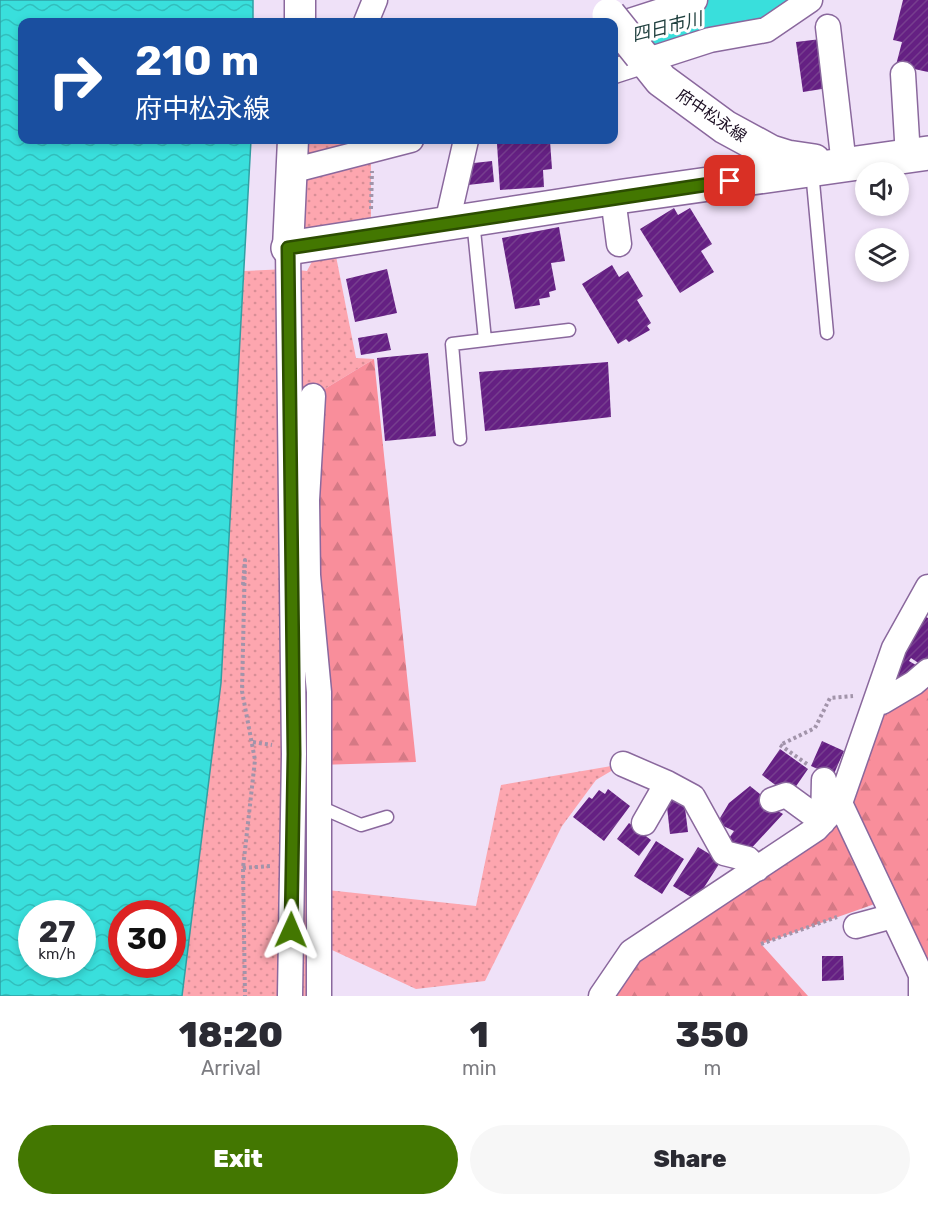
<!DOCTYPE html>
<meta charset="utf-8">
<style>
body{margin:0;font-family:Rubik,"Noto Sans JP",sans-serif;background:#f7f7f7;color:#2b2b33;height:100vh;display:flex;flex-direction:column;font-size:22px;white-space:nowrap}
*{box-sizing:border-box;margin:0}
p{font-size:20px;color:#7c7c81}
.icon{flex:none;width:33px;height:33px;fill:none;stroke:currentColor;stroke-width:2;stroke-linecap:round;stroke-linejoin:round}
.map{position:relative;height:996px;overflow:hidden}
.side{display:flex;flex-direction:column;background:#fff;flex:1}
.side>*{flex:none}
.guide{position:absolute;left:18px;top:18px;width:600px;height:126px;border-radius:12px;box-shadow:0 3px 9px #0003;background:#1a4fa0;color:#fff;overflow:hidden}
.controls{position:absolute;left:855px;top:162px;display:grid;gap:12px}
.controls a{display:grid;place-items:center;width:54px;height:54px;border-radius:50%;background:#fff;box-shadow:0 3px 9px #0003;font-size:30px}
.speed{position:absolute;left:18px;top:900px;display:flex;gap:12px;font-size:30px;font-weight:700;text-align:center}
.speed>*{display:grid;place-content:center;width:78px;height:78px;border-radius:50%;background:#fff;box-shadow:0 3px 9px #0003;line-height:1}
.speed small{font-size:15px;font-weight:400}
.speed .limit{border:9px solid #d22;background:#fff;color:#111}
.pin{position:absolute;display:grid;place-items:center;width:51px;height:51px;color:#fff;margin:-26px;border-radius:12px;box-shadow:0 3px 9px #0006}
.me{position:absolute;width:66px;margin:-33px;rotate:1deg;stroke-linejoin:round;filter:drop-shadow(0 0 4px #0008)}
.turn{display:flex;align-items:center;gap:21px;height:126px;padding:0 18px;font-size:27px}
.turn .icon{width:78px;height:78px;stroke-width:2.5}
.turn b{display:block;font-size:42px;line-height:51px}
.eta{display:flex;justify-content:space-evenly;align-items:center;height:102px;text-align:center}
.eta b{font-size:36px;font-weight:800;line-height:42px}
.button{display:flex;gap:12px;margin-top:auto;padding:12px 18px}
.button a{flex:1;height:69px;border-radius:36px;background:#437701;color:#fff;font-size:24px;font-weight:800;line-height:69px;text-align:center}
.button a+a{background:#f7f7f7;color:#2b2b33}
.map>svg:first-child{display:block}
.grass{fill:url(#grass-dots)}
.forest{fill:url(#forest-firs)}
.water{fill:url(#water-waves);stroke:#30a0a4;stroke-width:1.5;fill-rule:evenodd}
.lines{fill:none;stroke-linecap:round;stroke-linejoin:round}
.river{stroke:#39dfdc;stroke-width:39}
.building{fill:url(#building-hatch)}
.service-casing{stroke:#8a689d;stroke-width:15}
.minor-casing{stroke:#8a689d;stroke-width:27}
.tertiary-casing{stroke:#8a689d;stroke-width:33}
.primary-casing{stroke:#8a689d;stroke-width:36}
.path{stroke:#a294aa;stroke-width:4;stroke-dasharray:3 3;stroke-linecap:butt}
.service{stroke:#fff;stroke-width:12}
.minor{stroke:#fff;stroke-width:24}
.tertiary{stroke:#fff;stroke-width:30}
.primary{stroke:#fff;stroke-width:33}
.primary-bridge-casing{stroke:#8a689d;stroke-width:36;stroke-linecap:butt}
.primary-bridge{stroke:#fff;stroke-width:33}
.route-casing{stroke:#2c4d01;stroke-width:15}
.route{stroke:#437701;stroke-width:10}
.labels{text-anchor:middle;stroke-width:6;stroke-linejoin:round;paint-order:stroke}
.street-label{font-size:16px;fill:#1a0d21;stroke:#fff}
.water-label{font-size:18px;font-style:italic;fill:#20403f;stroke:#fff}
</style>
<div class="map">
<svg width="928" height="996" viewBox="0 0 928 996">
<defs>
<pattern id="grass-dots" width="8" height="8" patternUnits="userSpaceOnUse" patternTransform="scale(1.5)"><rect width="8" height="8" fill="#fda6af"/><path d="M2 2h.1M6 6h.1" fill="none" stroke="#d88e96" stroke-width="1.8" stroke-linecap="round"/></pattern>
<pattern id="forest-firs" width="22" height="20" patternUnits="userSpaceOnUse" patternTransform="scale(1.5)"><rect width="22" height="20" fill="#f98e9b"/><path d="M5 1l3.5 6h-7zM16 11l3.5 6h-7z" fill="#d57985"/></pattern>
<pattern id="water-waves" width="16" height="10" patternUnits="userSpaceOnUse" patternTransform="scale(1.5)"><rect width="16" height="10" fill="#39dfdc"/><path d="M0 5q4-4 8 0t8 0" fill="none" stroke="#32bebc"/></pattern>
<pattern id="building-hatch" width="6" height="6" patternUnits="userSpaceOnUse" patternTransform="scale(1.5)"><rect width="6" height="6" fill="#652083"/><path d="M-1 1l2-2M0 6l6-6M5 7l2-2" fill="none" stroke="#763e8e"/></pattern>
</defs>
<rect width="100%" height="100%" fill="#efe1f8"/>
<!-- grass -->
<path class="grass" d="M721 0H810L783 17 614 71V27Z
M293 140H409L371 150V219L288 231Z
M335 251 356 358 374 359 313 396 318 889 476 906 501 785 623 764 596 780 562 826 485 981 416 989 319 944V996H182L221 679 244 271 288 269 307 271 316 254Z"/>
<!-- forest -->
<path class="forest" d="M374 359 416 762 318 765 313 396Z
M928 670V989L886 900 761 944 808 996H601L631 952 817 829 870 715Z"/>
<!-- water -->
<path class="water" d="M0 0H253V22H22V140H251L221 683 182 996H0ZM32 914H82V964H32ZM122 914H172V964H122Z"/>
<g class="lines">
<!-- river -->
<path class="river" d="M614 40 666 25 733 11 774 10 789 0"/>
</g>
<!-- building -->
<path class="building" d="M903 0H928V72L896 65 902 42 893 40Z
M821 39 828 88 803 92 796 42Z
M550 141 552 169 543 170 544 187 500 190 497 144Z
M492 161 494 182 468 185 465 164Z
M674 208 678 215 690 208 712 244 701 251 714 272 680 293 640 229Z
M559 227 565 261 551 263 556 290 549 292 550 297 539 299 540 305 515 309 502 238Z
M612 265 619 277 628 271 643 296 637 300 651 323 647 326 650 330 629 342 626 339 618 344 582 284Z
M387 269 397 313 355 322 346 279Z
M387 333 391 350 361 355 358 338Z
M428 353 436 436 385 441 377 358Z
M608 362 611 417 485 431 479 372Z
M918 613 928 618V665L926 668 911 658 909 661 921 668 898 688 888 678Z
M822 741 844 751 833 776 811 766Z
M780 749 808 769 792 792 780 784 778 787 762 775Z
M750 786 770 802 768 805 783 814 746 854 727 841 734 831 717 823 729 803Z
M608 789 630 806 604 841 573 817 589 797 592 799 599 790 605 794Z
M666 798 684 800 688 832 670 834Z
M629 823 651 840 639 856 617 839Z
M656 841 684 859 662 894 634 876Z
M698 847 721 861 696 900 673 886Z
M822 956H843L844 980 822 981Z"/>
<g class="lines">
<!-- service casing -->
<g class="service-casing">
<path id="service" d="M812 171 827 333
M485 340 569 330
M460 439 452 344 485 340 473 220
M318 806 361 825 387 817"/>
</g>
<!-- minor casing -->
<g class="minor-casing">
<path id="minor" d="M366 22 375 0
M614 26 695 0
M828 27 844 165
M614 71 710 40 766 30 810 0
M903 74 908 156
M291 171 411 140
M613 198 619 244
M447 223 466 140
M288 248 294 754 290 996
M313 396 307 500 308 575 319 692V996
M876 700 882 702 914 683 928 671
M623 764 667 783 693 797 724 853 748 859 757 869
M772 800 786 795 823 822
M840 803 921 975V996
M823 822 824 780
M644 823 667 783
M856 926 893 916
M601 996 631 952 816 829 840 803 894 648 928 587"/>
</g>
<!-- tertiary casing -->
<g class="tertiary-casing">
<path id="tertiary" d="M300 0V22
M288 248 293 140"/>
</g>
<!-- primary casing -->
<g class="primary-casing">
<path id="primary" d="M641 55 661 80 725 127 771 152 787 157 814 161
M288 248 624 196 928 153"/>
</g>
<!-- path -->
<path class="path" d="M371 209 372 171
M243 585 245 560 242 691 255 760 243 868 245 996
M253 742 272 745
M807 764 780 745 815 728 830 698 853 696
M243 868 270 866
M761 944 837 917"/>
<!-- service -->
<use href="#service" class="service"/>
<!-- minor -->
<use href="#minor" class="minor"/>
<!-- tertiary -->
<use href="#tertiary" class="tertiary"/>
<!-- primary -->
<use href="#primary" class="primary"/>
<!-- primary-bridge casing -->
<g class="primary-bridge-casing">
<path id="primary-bridge" d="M609 15 641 55"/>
</g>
<!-- primary-bridge -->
<use href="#primary-bridge" class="primary-bridge"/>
</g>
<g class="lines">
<!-- route casing -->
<g class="route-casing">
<path id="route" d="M291 930 294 754 288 248 730 181"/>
</g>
<!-- route -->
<use href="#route" class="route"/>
</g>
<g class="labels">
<!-- street labels -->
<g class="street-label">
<text transform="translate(712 115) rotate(34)" y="6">府中松永線</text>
</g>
<!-- water labels -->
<g class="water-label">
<text transform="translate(667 27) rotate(-14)" y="6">四日市川</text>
</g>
</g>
</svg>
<div class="controls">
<a><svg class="icon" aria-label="sound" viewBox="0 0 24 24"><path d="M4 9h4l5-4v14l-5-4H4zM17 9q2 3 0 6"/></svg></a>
<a><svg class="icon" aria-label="layers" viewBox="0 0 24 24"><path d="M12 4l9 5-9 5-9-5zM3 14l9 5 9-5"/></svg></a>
</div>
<div class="speed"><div>27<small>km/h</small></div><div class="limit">30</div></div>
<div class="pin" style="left:730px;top:181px;background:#d93025"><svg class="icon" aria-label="arrive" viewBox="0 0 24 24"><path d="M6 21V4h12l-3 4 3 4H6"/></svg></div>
<svg class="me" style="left:291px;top:930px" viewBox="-20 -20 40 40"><path d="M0-17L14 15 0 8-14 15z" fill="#437701" stroke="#fff" stroke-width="4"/></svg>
<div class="guide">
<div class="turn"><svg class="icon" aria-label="right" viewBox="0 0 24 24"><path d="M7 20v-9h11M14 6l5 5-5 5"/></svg><div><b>210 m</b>府中松永線</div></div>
</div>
</div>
<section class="side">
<div class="eta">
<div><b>18:20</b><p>Arrival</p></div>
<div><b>1</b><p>min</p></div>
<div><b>350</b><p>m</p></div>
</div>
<div class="button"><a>Exit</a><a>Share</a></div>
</section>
